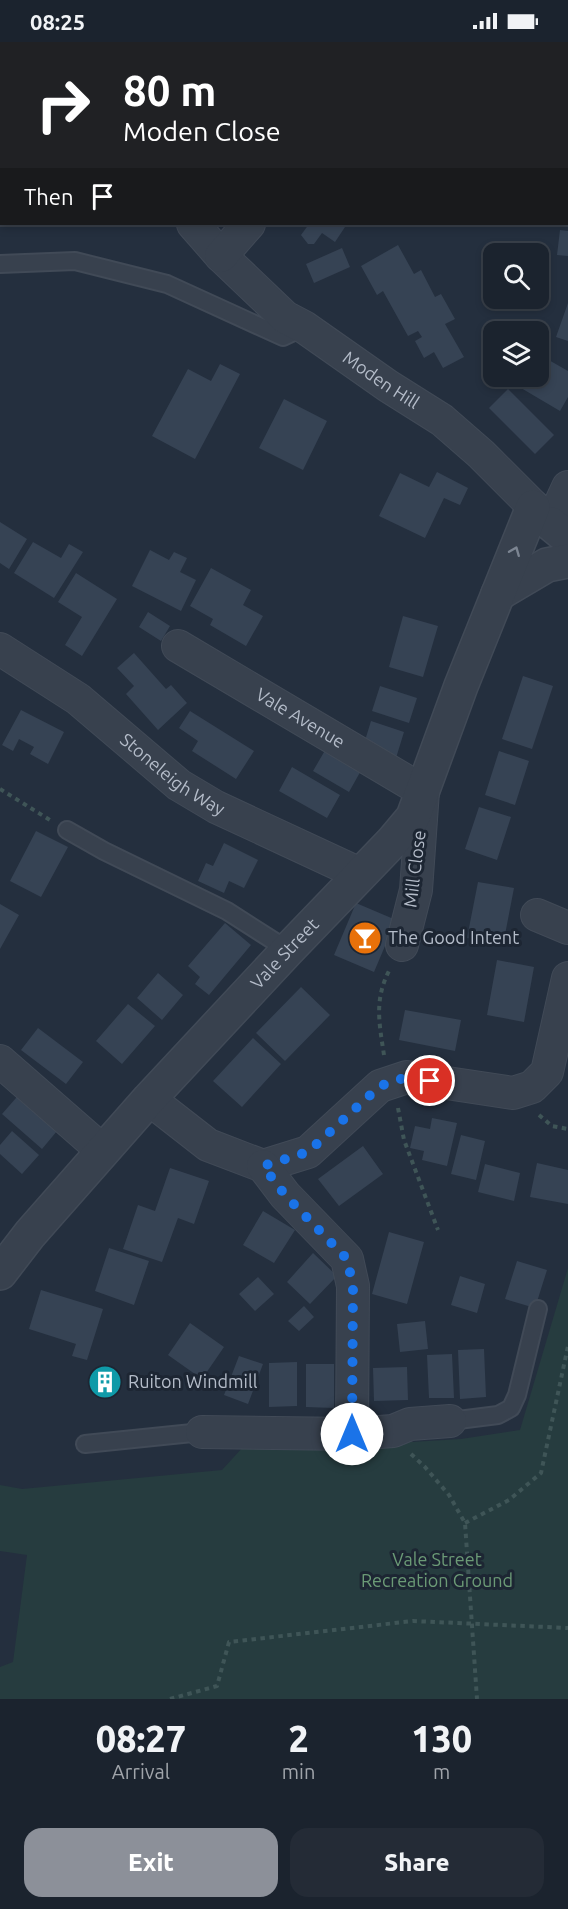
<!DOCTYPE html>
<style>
body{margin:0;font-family:Ubuntu,sans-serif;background:#242b36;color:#f1f3f6;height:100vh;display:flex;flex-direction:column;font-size:22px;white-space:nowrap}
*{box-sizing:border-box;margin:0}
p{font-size:20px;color:#a0a4aa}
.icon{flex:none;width:33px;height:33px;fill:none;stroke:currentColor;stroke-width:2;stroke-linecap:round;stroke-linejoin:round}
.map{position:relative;height:1657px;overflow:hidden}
.side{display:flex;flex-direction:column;background:#1b232e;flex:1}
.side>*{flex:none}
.guide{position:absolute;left:0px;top:0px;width:568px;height:183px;box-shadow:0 3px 9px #0003,0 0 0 2px #39404a;background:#202124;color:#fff;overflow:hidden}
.fabs{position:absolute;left:483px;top:201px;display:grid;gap:12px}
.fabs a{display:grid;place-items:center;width:66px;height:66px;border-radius:12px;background:#1b232e;box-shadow:0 3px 9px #0003,0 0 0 2px #39404a;font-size:30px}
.pin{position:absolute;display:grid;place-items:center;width:51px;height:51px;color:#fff;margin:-26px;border:3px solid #fff;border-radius:50%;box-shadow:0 2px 6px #0007}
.me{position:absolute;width:66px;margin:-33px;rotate:0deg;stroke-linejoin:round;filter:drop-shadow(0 0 4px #0008)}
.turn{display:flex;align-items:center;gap:21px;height:126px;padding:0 24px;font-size:27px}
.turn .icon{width:78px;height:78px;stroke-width:2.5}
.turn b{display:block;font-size:42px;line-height:51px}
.then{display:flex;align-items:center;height:57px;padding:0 24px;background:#0003;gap:12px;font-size:22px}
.eta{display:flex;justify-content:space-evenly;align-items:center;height:102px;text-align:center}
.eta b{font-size:36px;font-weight:800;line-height:42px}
.button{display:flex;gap:12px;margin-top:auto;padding:12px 24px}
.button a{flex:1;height:69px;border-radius:18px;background:#8c9099;color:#fff;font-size:24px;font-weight:800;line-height:69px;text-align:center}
.button a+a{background:#242b36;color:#f1f3f6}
.status{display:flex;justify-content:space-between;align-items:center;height:42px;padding:0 30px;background:#1b232e;direction:ltr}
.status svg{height:16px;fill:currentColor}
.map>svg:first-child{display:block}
.green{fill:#263c3f}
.building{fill:#364354}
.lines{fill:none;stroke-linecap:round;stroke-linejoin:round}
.service-casing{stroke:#414a57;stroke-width:20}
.minor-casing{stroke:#414a57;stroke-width:34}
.tertiary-casing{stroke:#414a57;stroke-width:36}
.path{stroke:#3f5557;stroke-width:4;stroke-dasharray:4.5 4.5;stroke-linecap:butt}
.service{stroke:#38414e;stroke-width:16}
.minor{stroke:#38414e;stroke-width:32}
.tertiary{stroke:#38414e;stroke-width:33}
.oneway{stroke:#7c8592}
.route{stroke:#1a73e8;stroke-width:10;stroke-dasharray:0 18}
.labels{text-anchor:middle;stroke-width:6;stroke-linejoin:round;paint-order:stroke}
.street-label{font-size:18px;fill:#b4bcc9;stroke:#1d2633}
.poi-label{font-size:18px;fill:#b4bcc9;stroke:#1d2633;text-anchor:start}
.park-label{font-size:18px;fill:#6b9a76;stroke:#1d2633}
</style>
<div class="status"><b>08:25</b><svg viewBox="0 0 49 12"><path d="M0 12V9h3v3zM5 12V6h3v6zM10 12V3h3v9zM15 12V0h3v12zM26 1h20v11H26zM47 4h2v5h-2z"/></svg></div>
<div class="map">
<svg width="568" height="1657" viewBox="0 0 568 1657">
<rect width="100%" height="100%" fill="#242f3e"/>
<!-- green -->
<path class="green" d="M568 1226V1657H0V1625L13 1620 27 1513 0 1509V1443L22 1447 222 1428 244 1404 289 1407 378 1402 461 1397 520 1388Z"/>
<!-- building -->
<path class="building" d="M309 182H347L335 200 322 191 314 202H308L301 193Z
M560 188 568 189V214L557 213Z
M398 203 414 232 421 228 435 255 441 252 455 277 445 282 464 315 443 326 434 310 424 316 415 299 422 295 418 289 408 294 383 249 377 253 361 224Z
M342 206 350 225 314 241 306 222Z
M568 261V299L556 295Z
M540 313 568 329V355L560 369 521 346 527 334H538Z
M220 322 240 332 195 417 152 394 188 327 211 339Z
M508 347 554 393 535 412 489 366Z
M284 357 327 379 303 428 259 406Z
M437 430 468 446 460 463 444 456 425 496 379 474 400 431 429 445Z
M0 480 27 497 9 527 0 521Z
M33 500 61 516 69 502 83 510 54 556 14 531Z
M150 508 169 518 174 510 187 516 180 530 196 538 181 569 132 544Z
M211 526 251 548 243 563 263 574 246 604 210 583 213 577 190 564Z
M76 531 117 557 82 614 65 603 82 575 58 560Z
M148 570 170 584 161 599 139 585Z
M403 574 438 584 423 635 389 625Z
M134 611 166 647 171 643 187 661 158 688 126 652 134 644 117 626Z
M523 634 553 644 532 707 502 697Z
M380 644 417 656 409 681 372 669Z
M21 668 64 690 48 722 30 712 34 705 19 697 13 709 2 703Z
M190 669 254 709 236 737 192 709 198 699 179 686Z
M371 679 404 690 396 716 363 705Z
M327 705 363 725 349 750 313 729Z
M499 709 529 719 515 763 485 753Z
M292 725 340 753 327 776 279 749Z
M479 765 511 775 497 818 465 807Z
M36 789 68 805 41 855 10 839Z
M224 801 258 818 244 846 229 839 224 851 198 839 206 821 213 824Z
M478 840 514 846 503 903 467 896Z
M356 861 396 878 374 930 334 913Z
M0 862 19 873 0 907Z
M225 881 251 903 209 953 195 942 200 935 188 924Z
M497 918 534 925 524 980 487 973Z
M158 931 183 953 162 978 137 956Z
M301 945 330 973 285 1019 256 991Z
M128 962 155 984 122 1022 96 999Z
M405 968 461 978 455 1009 399 998Z
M38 986 83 1020 66 1042 21 1008Z
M253 996 281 1022 242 1065 213 1039Z
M23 1048 62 1083 42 1107 2 1072Z
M432 1076 457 1081 447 1124 422 1118 424 1109 410 1106 415 1084 430 1087Z
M12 1089 39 1113 22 1132 0 1112V1103Z
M461 1093 485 1099 476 1138 451 1132Z
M363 1104 383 1132 339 1164 318 1137Z
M537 1121 568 1128V1162L530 1155Z
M485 1122 520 1131 514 1159 478 1150Z
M170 1126 209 1139 194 1182 178 1176 162 1220 123 1207 138 1163 155 1169Z
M263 1169 295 1188 274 1221 243 1203Z
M389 1190 424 1200 407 1262 372 1252Z
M109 1206 149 1219 134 1263 95 1249Z
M313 1211 337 1234 310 1262 287 1240Z
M517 1219 547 1228 535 1266 505 1257Z
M460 1234 485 1242 477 1271 451 1263Z
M258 1235 274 1252 255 1269 239 1252Z
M41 1248 103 1267 87 1318 72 1314 76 1302 29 1287Z
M304 1264 314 1275 299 1289 288 1279Z
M425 1279 428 1307 400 1310 397 1282Z
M190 1281 224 1305 202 1337 168 1313Z
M484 1307 486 1355 460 1357 458 1308Z
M452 1312 454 1356H429L427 1313Z
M239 1314 263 1322 248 1362 224 1353Z
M297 1320V1364L269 1365V1321Z
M306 1322H334V1366L306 1365Z
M407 1325 408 1358 374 1359 373 1326Z
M95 1340a10 10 0 1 1 20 0a10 10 0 1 1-20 0Z"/>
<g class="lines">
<!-- service casing -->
<g class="service-casing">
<path id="service" d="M0 222 75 219 167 242 283 295 304 285
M67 788 104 809 227 869 288 908
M450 1379 498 1373 511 1366 517 1353 538 1267
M85 1402 202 1390"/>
</g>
<!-- minor casing -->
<g class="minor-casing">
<g id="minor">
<path d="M0 25H2"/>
<path id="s1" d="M193 182 221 214 285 275 304 285 388 344 442 378 481 412 551 482 568 445"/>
<path d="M221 214 249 182"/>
<path id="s2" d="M178 604 423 749 416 848 402 903"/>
<path id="s3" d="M0 607 78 657 179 743 216 765 360 832"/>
<path d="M537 873 568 886"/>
<path d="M0 1019 103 1109"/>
<path d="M149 1057 208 1103 263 1124 308 1110 380 1044 407 1035 513 1051 532 1045 547 1030 568 936"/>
<path d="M263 1124 285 1153 347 1217 353 1244 352 1392"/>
<path d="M202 1390 352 1392 393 1389 410 1382 450 1379"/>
</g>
</g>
<!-- tertiary casing -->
<g class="tertiary-casing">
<g id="tertiary">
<path d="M551 482 568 496"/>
<path d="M498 552 547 523 568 519"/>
<path id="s4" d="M0 1231 30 1192 149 1057 288 908 392 800 413 775 461 644 533 465"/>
</g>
</g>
<!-- path -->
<path class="path" d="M277 0 278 2
M566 2 567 0
M0 747 50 778
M384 1013C379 980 374 957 390 927
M398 1066 404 1098 438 1188
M539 1073 552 1084 568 1087
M411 1412 425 1425 449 1453 465 1481 477 1657
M465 1481 509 1458 541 1431 568 1304
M170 1657 217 1644 229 1600 413 1579 568 1586"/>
<!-- service -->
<use href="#service" class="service"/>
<!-- minor -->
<use href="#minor" class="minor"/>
<!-- tertiary -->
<use href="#tertiary" class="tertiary"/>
</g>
<!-- one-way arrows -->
<defs><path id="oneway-chevron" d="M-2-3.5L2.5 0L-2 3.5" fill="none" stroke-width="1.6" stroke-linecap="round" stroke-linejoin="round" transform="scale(1.5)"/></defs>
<use class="oneway" href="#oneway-chevron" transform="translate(515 509) rotate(-68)"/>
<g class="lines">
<!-- route -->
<path class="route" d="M352 1392 353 1244 347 1217 285 1153 263 1124 308 1110 380 1044 407 1035 430 1039"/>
</g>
<!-- icons -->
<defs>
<g id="bar-disc" transform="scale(1.725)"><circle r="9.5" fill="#e8710a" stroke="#1d2633"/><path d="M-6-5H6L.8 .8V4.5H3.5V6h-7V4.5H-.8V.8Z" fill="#fff"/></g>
<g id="building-disc" transform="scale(1.725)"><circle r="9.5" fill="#0f9aa8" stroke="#1d2633"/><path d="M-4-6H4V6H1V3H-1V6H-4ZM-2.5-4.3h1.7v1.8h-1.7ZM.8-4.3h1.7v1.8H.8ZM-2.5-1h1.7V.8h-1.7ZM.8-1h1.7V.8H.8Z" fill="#fff"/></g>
</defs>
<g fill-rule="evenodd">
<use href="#bar-disc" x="365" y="896"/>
<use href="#building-disc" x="105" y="1340"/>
</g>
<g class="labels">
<!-- street labels -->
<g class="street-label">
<text dy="6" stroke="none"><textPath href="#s1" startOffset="246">Moden Hill</textPath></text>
<text dy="6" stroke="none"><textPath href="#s2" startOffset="142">Vale Avenue</textPath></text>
<text dy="6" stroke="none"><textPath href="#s3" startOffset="214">Stoneleigh Way</textPath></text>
<text transform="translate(415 827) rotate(-83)" y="6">Mill Close</text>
<text dy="6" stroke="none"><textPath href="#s4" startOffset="428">Vale Street</textPath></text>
</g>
<!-- poi labels -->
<g class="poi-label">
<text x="388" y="902">The Good Intent</text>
<text x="128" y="1346">Ruiton Windmill</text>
</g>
<!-- park labels -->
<g class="park-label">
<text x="437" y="1524">Vale Street<tspan x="437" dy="21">Recreation Ground</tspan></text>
</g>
</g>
</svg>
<div class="fabs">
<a><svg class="icon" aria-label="search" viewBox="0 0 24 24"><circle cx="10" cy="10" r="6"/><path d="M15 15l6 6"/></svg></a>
<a><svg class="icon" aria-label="layers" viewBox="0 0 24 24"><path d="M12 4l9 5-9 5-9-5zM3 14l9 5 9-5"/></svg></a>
</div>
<div class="pin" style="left:430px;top:1039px;background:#d93025"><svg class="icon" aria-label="arrive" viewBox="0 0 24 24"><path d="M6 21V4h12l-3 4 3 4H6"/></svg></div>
<svg class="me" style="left:352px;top:1392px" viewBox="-20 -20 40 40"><circle r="19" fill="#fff"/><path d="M0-13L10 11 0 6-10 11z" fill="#1a73e8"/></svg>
<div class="guide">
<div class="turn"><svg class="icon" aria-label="right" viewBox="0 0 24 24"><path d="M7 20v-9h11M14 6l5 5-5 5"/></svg><div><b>80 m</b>Moden Close</div></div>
<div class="then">Then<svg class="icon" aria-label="arrive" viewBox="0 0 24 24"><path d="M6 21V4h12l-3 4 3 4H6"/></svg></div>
</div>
</div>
<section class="side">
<div class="eta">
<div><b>08:27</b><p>Arrival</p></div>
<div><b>2</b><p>min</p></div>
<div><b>130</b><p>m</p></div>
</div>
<div class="button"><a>Exit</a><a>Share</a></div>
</section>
